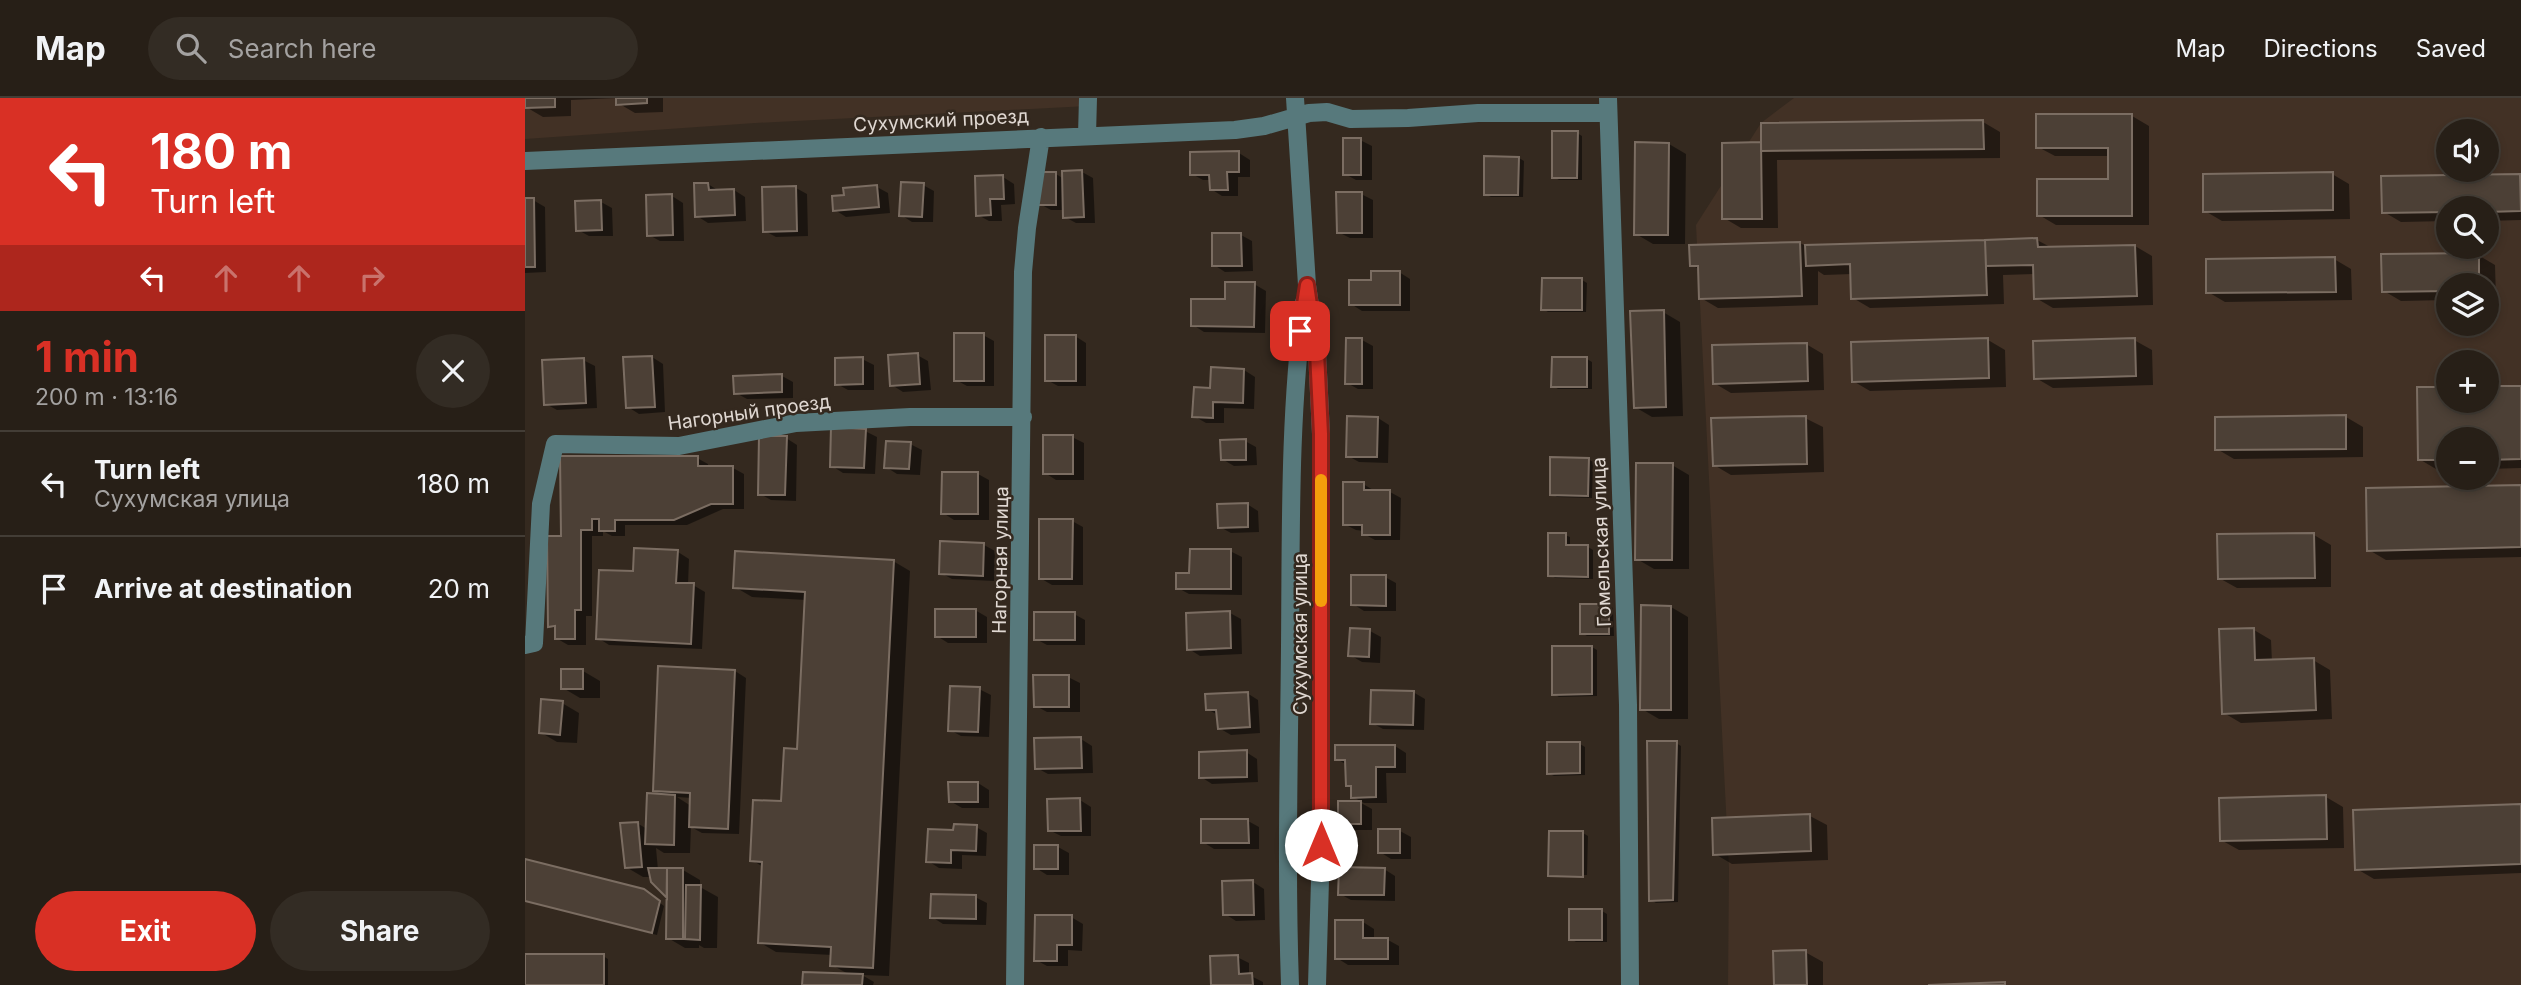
<!DOCTYPE html>
<meta charset="utf-8">
<style>
body{margin:0;font-family:Inter,sans-serif;background:#332c24;color:#f1f3f6;height:100vh;display:flex;flex-direction:column;font-size:26px;white-space:nowrap}
*{box-sizing:border-box;margin:0}
p{font-size:23px;color:#a4a2a1}
.icon{flex:none;width:38px;height:38px;fill:none;stroke:currentColor;stroke-width:2;stroke-linecap:round;stroke-linejoin:round}
.map{position:relative;flex:1;overflow:hidden}
.sheet{display:flex;flex-direction:column;background:#271f17;width:525px}
.sheet>*{flex:none}
.hud{background:#d93025;color:#fff;overflow:hidden}
.buttons{position:absolute;left:1911px;top:21px;display:grid;gap:14px}
.buttons a{display:grid;place-items:center;width:63px;height:63px;border-radius:50%;background:#271f17;box-shadow:0 4px 10px #0003,0 0 0 2px #433d36;font-size:35px}
.pin{position:absolute;display:grid;place-items:center;width:60px;height:60px;color:#fff;margin:-30px;border-radius:14px;box-shadow:0 4px 10px #0006}
.me{position:absolute;width:77px;margin:-38px;rotate:0deg;stroke-linejoin:round;filter:drop-shadow(0 0 5px #0008)}
.turn{display:flex;align-items:center;gap:24px;height:147px;padding:0 35px;font-size:32px}
.turn .icon{width:91px;height:91px;stroke-width:2.5}
.turn b{display:block;font-size:49px;line-height:60px}
.lanes{display:flex;align-items:center;height:66px;padding:0 35px;background:#0003;justify-content:center;gap:35px;direction:ltr}
.lanes .off{opacity:.35}
.round{display:grid;place-items:center;flex:none;width:74px;height:74px;border-radius:37px;background:#332c24}
.overview{display:flex;align-items:center;justify-content:space-between;height:119px;padding:0 35px}
h1{font-size:42px;font-weight:700;line-height:52px;color:#d93025}
.cta{display:flex;gap:14px;margin-top:auto;padding:14px 35px}
.cta a{flex:1;height:80px;border-radius:42px;background:#d93025;color:#fff;font-size:28px;font-weight:700;line-height:80px;text-align:center}
.cta a+a{background:#332c24;color:#f1f3f6}
ul{padding:0;list-style:none}
li{display:flex;align-items:center;gap:21px;height:105px;padding:0 35px;border-top:2px solid #433d36}
li div{flex:1}
li b{display:block;font-size:26px}
li em{font-style:normal}
header{display:flex;align-items:center;gap:42px;box-sizing:border-box;height:98px;padding:0 35px;background:#271f17;border-bottom:2px solid #433d36}
header strong{font-size:33px}
nav{display:flex;gap:38px;margin-inline-start:auto;font-size:24px}
.search{width:490px;height:63px;background:#332c24;display:flex;align-items:center;gap:18px;box-sizing:border-box;padding:0 24px;border-radius:38px;color:#a4a2a1;font-size:26px}
main{display:flex;flex:1;min-height:0}
.map>svg:first-child{display:block}
.built{fill:#423125;fill-rule:evenodd}
.shadow{fill:#0007;fill-rule:evenodd}
.building{fill:#4c4036;stroke:#7b6d62;stroke-width:2}
.lines{fill:none;stroke-linecap:round;stroke-linejoin:round}
.minor{stroke:#57797c;stroke-width:18}
.route-casing{stroke:#8d1f18;stroke-width:18}
.route{stroke:#d93025;stroke-width:12}
.slow{stroke:#f59e0b;stroke-width:12}
.labels{text-anchor:middle;stroke-width:5;stroke-linejoin:round;paint-order:stroke}
.street-label{font-size:19px;fill:#e0d8d2;stroke:#34291f}
</style>
<header>
<strong>Map</strong>
<div class="search"><svg class="icon" aria-label="search" viewBox="0 0 24 24"><circle cx="10" cy="10" r="6"/><path d="M15 15l6 6"/></svg>Search here</div>
<nav><a>Map</a><a>Directions</a><a>Saved</a></nav>
</header>
<main>
<section class="sheet">
<div class="hud">
<div class="turn"><svg class="icon" aria-label="left" viewBox="0 0 24 24"><path d="M17 20v-9H6M10 6l-5 5 5 5"/></svg><div><b>180 m</b>Turn left</div></div>
<div class="lanes"><svg class="icon" aria-label="left" viewBox="0 0 24 24"><path d="M17 20v-9H6M10 6l-5 5 5 5"/></svg><svg class="icon off" aria-label="ahead" viewBox="0 0 24 24"><path d="M12 20V5M6 11l6-6 6 6"/></svg><svg class="icon off" aria-label="ahead" viewBox="0 0 24 24"><path d="M12 20V5M6 11l6-6 6 6"/></svg><svg class="icon off" aria-label="right" viewBox="0 0 24 24"><path d="M7 20v-9h11M14 6l5 5-5 5"/></svg></div>
</div>
<div class="overview"><div><h1>1 min</h1><p>200 m · 13:16</p></div><a class="round"><svg class="icon" aria-label="close" viewBox="0 0 24 24"><path d="M6 6l12 12M18 6L6 18"/></svg></a></div>
<ul>
<li><svg class="icon" aria-label="left" viewBox="0 0 24 24"><path d="M17 20v-9H6M10 6l-5 5 5 5"/></svg><div><b>Turn left</b><p>Сухумская улица</p></div><em>180 m</em></li>
<li><svg class="icon" aria-label="arrive" viewBox="0 0 24 24"><path d="M6 21V4h12l-3 4 3 4H6"/></svg><div><b>Arrive at destination</b></div><em>20 m</em></li>
</ul>
<div class="cta"><a>Exit</a><a>Share</a></div>
</section>
<div class="map">
<svg width="1996" height="887" viewBox="0 0 1996 887">
<rect width="100%" height="100%" fill="#34291f"/>
<!-- built -->
<path class="built" d="M0 0H564L563 8 230 25 0 41Z
M1269 0H1996V887H1203L1204 770 1171 127 1236 25ZM1923 33H1962V72H1923ZM1923 110H1962V149H1923ZM1923 187H1962V226H1923ZM1923 264H1962V303H1923ZM1923 341H1962V380H1923Z"/>
<!-- shadow -->
<path class="shadow" d="M1 0H138V14L110 15 93 5 92 0 46 2V18L18 19 1 9Z
M1607 18 1624 28V127H1531L1514 117 1585 83V58H1530L1513 49Z
M1458 24 1475 34V60L1252 62 1253 130H1216L1199 120 1238 46Z
M1052 35 1057 38V82H1034L1029 79Z
M835 42 847 48V82H831L820 76Z
M1144 46 1161 56 1160 146H1128L1111 136Z
M714 55 725 62V79H713V98H697L686 91V82H678L667 76Z
M994 60 999 63 998 99H966L960 96Z
M557 74 568 80 570 125H551L540 119V112H526L515 106 531 76 539 81Z
M1807 76 1824 86 1825 121 1697 123 1680 113Z
M1995 78 1996 122 1962 123V110H1923V123L1876 124 1859 114Z
M478 79 489 86 490 106 476 107 477 123H464L453 117Z
M183 86 194 93 209 92 220 99 221 123 183 125 172 118Z
M398 87 409 93 408 124H387L376 117Z
M352 89 363 95 365 115 321 119 310 112Z
M271 90 282 96 283 138 251 139 240 133Z
M836 96 848 102V140H825L813 134Z
M147 98 158 105 159 143H135L124 137Z
M0 102H8L20 109 21 174 0 175Z
M76 104 87 110 88 138H64L53 132Z
M716 137 727 143 728 173 700 174 689 167Z
M1512 142 1527 150 1610 148 1627 158 1628 207 1528 210 1511 200 1510 176 1478 177 1479 206 1345 210 1328 200 1327 176 1299 177 1293 173V207L1193 210 1176 200 1175 172 1167 167 1275 145 1281 148Z
M1953 157 1970 167 1971 201H1962V187H1923V202L1876 203 1859 193Z
M1809 161 1826 171 1827 202 1700 204 1683 194Z
M874 174 885 181V213H837L826 206 848 184Z
M1057 182 1062 185 1061 214H1023L1018 211Z
M729 186 741 193 740 235 679 234 668 227Z
M1138 214 1155 224 1158 318 1127 319 1110 309Z
M458 237 469 243V288H442L431 282Z
M550 238 561 245V288H533L522 282Z
M837 242 848 248V291H833L822 285Z
M1463 242 1480 252 1481 289 1345 293 1328 283Z
M1609 242 1627 252 1628 287 1528 290 1511 280Z
M1281 246 1298 256 1299 292 1206 295 1189 285Z
M392 257 403 263 406 292 378 294 367 287Z
M127 259 138 266 140 314 114 316 103 309Z
M337 261 349 267V292H323L312 286Z
M1062 261 1067 264V291H1033L1028 288Z
M58 262 70 268 72 310 32 312 21 306Z
M719 272 730 279 729 311 699 310V325H681L669 318 687 291Z
M257 278 268 284V300L222 301 211 295Z
M1996 289V370L1962 371V341H1923V371H1911L1894 361 1893 291 1923 290V303H1962V290Z
M1821 319 1838 329V359L1709 361 1692 351Z
M853 320 864 327 863 365 834 364 823 358Z
M1280 320 1298 329 1299 374 1206 377 1189 367Z
M340 333 352 339 350 376 318 375 307 368Z
M547 339 559 345V382H531L520 375Z
M261 340 272 347 271 403 246 402 235 396Z
M720 343 731 349 732 367 709 368 697 361Z
M385 346 397 352 395 377 372 376 361 369Z
M37 360H172L183 366V370H208L219 376V411H198L162 427H100V438H87L78 433V438H67V518H61V547H43L31 540V531L24 528 37 439Z
M1063 361 1068 364 1067 400 1032 399 1027 396Z
M1147 367 1164 377V471H1129L1112 461Z
M453 376 464 382V422H429L418 415Z
M838 386 850 393 865 394 876 400 875 442H850L839 436V433L831 432 819 426Z
M1996 389V459L1861 462 1844 452Z
M722 406 733 413 734 434 706 435 695 429Z
M547 423 558 429V487H527L515 480Z
M1040 437 1045 439V448L1063 449 1068 452V481L1030 480 1025 477Z
M1789 437 1806 447V489L1712 490 1694 480Z
M459 447 470 453 469 483 427 481 416 475Z
M705 453 717 459V497L664 496 653 490 666 477Z
M153 454 164 461 163 487H168L180 494 177 551 84 547 73 540 109 475Z
M368 463 385 473 364 878 337 877 349 884 348 887H279L280 875 325 877 307 867V857L251 854 234 844 238 769 227 762 258 705 274 653 281 502 227 499 210 489Z
M860 479 871 485V513H839L828 506Z
M1083 507 1088 510 1089 538H1062L1057 535Z
M1146 509 1163 519V621H1134L1117 611Z
M450 512 462 519V545H423L412 538Z
M705 515 716 521 717 556 675 558 664 551Z
M549 516 560 522V547H522L511 541Z
M1729 532 1746 542 1747 564 1788 562 1805 572 1807 621 1716 625 1699 615Z
M845 533 856 539 855 565 837 564 825 557Z
M1067 549 1072 552V598L1034 599 1029 596Z
M58 573 75 583V600H55L38 590Z
M210 573 221 580 214 736 177 735 166 729 165 755H139L131 750 133 772H158L175 782V789L193 799 192 850H179L174 847V850H160L143 840V799L127 779H118L101 769 112 725 122 731 139 698 129 692ZM152 699 167 700 166 708Z
M543 579 555 585V614H522L511 608Z
M454 591 466 597 464 639 436 638 425 632Z
M888 594 900 601 899 632 858 631 847 625Z
M722 595 733 602 735 635 706 637 694 630 693 617 682 611Z
M37 605 54 615 52 645 32 644 15 634Z
M556 641 567 648 568 675 523 676 512 670Z
M1151 645 1156 648 1153 804 1131 805 1126 802Z
M1055 646 1060 649V677L1029 678 1023 675Z
M870 648 881 655V675H861L862 705H836L847 711V732H826L814 725V705H839L828 699V690L822 687V667L812 661 811 649Z
M721 654 732 661 733 684 687 686 676 679Z
M453 685 464 692V710H437L425 703Z
M1801 699 1818 709 1819 750 1714 752 1696 742Z
M555 702 566 709V738H536L524 732Z
M1996 707V775L1849 781 1832 771Z
M1285 718 1302 727 1303 762 1207 766 1190 756Z
M723 723 734 729V751H689L678 744Z
M451 729 462 735 461 758 437 757V771L414 770 403 763 430 734Z
M875 733 886 739V761H866L855 754Z
M1026 734 1058 735 1063 738 1062 777H1025Z
M533 749 544 755V777H522L511 770Z
M0 763 124 796 139 808 132 837 0 803Z
M859 771 870 778V803L826 802 815 796Z
M728 784 739 791 740 822 711 823 700 816Z
M450 799 462 805 461 827 418 826 407 819Z
M1077 813 1082 816V844H1051L1046 841Z
M546 819 558 826 557 853 543 852V868H522L511 862Z
M838 824 849 831V842H863L874 848V867H823L812 860Z
M1280 854 1298 864V887H1250L1249 855Z
M0 858H78L83 861V887H0Z
M712 859 724 865V877L738 884V887H688L687 860Z"/>
<!-- building -->
<path class="building" d="M0 0H30V9L0 10Z
M91 0H122V5L91 7Z
M1511 16H1607V118H1512V81H1583V50H1511Z
M1458 22 1459 51 1236 53V25Z
M1027 33H1053L1052 80H1027Z
M818 40H836V77H818Z
M1110 44 1144 45 1143 137H1109Z
M1236 44 1237 121H1197V45Z
M714 53V74H702L703 92H685L684 77H665V54Z
M959 58 994 59 993 97H959Z
M557 72 559 119 538 120 537 73Z
M513 74H531V107H513Z
M1808 74V112L1678 114V76Z
M1995 76 1996 113 1962 114V110H1923V114L1857 115 1856 78Z
M478 77 479 101H465L466 117 451 118 450 78Z
M376 84 399 85 397 119 374 118Z
M169 85H183L184 92 209 91 210 117 170 119Z
M352 87 354 109 308 113 307 98 319 97 318 90Z
M271 88 272 133 238 134 237 89Z
M811 94H837V135H812Z
M147 96 148 137 122 138 121 97Z
M0 100H9L10 169H0Z
M76 102 77 132 51 133 50 103Z
M687 135H716L717 168H687Z
M1512 140 1513 149 1610 147 1612 198 1509 201 1508 167 1461 168 1460 142Z
M1460 142 1462 197 1326 201 1325 166 1281 168 1280 147Z
M1275 144 1277 198 1174 201 1173 168H1165L1164 147Z
M1954 155V187H1923V193L1857 194 1856 156Z
M1810 159 1811 194 1681 195V161Z
M846 173H875V207H824V182H846Z
M1017 180H1057V212H1016Z
M700 184H730L729 229 666 228V201H700Z
M1139 212 1141 309 1109 310 1105 213Z
M429 235H459V283H429Z
M520 237H551V283H520Z
M821 240H837V286H820Z
M1463 240 1464 280 1327 284 1326 244Z
M1610 240 1611 278 1509 281 1508 243Z
M1282 245 1283 283 1188 286 1187 247Z
M393 255 395 286 365 288 363 257Z
M127 258 130 309 101 310 98 259Z
M338 259V286L310 287V260Z
M1027 259H1062V289H1026Z
M59 260 61 305 19 307 17 262Z
M686 269 719 271 718 305 688 304V320L667 319 669 289 685 290Z
M257 276V294L209 296 208 278Z
M1962 288H1996V361L1962 362V341H1923V362H1893L1892 289H1923V303H1962Z
M1821 317V351L1690 352V319Z
M822 318 853 319 852 359H821Z
M1281 318 1282 366 1188 368 1186 320Z
M306 329 341 331 339 370 305 369Z
M518 337H548V376H518Z
M234 338H262L260 397H233Z
M721 341V362H696L695 342Z
M361 343 386 344 384 371 359 370Z
M35 358H173V368H208V406H186L149 422H90V433H74V421H67V432H56V512H50V541H30V528L23 529 22 438H36Z
M1025 359 1064 360 1063 398 1025 397Z
M1111 365H1148L1147 462H1110Z
M417 374H453V416H416Z
M818 384H839V392H865V437H837V427H818Z
M1996 387V449L1842 453 1841 390Z
M723 405V429L693 430 692 406Z
M514 421H548L547 481H514Z
M1023 435H1041V447H1063V479L1023 478Z
M1789 435 1790 480 1693 481 1692 436Z
M415 443 459 445 458 478 414 476Z
M109 450 153 452 151 485H169L166 546 71 541 74 472 108 473Z
M665 451H706V491H651V475H664Z
M210 453 369 462 348 870 305 868 306 849 233 845 237 764 225 763 228 702 256 703 259 650 272 651 280 494 208 490Z
M826 477H861V508L826 507Z
M1055 506H1084V536H1055Z
M1116 507 1146 508V612H1115Z
M410 511H451V539H410Z
M705 513 706 550 662 552 661 515Z
M509 514H550V542H509Z
M825 530 845 531 844 559 823 558Z
M1729 530 1730 562 1789 560 1791 612 1697 616 1694 531Z
M1027 548H1067V596L1027 597Z
M133 568 210 572 203 731 164 729 165 695 128 693Z
M36 571H58V591H36Z
M508 577H544V609H509Z
M425 588 455 589 453 634 423 633Z
M846 592 889 593 888 627 845 626Z
M723 594 725 629 693 631 691 612H681L680 596Z
M16 601 38 603 35 637 14 635Z
M556 639 557 670 510 671 509 640Z
M1122 643H1152L1148 802 1124 803Z
M1022 644H1055V675L1022 676Z
M810 647H870V669H851V699L826 700V688H821L820 662H810Z
M722 652V679L674 680V654Z
M423 684H453V704H424Z
M122 695 150 697 149 747 120 746Z
M1801 697 1802 741 1695 743 1694 700Z
M555 700 556 733H523L522 701Z
M813 703H836V726H813Z
M1996 706V766L1830 772 1828 712Z
M1285 716 1286 753 1188 757 1187 720Z
M676 721H723L724 745H676Z
M113 724 117 769 100 770 95 725Z
M429 726 452 727 451 753 426 752V765L401 764 403 731 428 732Z
M853 731H875V755H853Z
M1024 733H1058V779L1023 778Z
M509 747H533V771H509Z
M0 761 119 791 135 803 127 835 0 803Z
M814 769 860 770 859 797H813Z
M123 770H142V800L126 784Z
M142 770H158V841H141Z
M728 782 729 817H698L697 783Z
M161 787H176L175 842 160 841Z
M406 796 451 797V821L405 820Z
M1044 811H1077V842H1044Z
M510 817H547V847H532V863H509Z
M810 822H838V840H863V861H810Z
M1281 852 1282 887H1249L1248 853Z
M0 856H79V887H0Z
M713 857 714 876 727 875 728 887H686L685 858Z
M278 874 338 876 337 887H277Z
M1480 884V887H1403Z"/>
<g class="lines">
<!-- minor -->
<path class="minor" d="M770 0 782 187 792 254 796 336V747L792 887
M1083 0 1103 607 1105 887
M562 37 563 0
M0 63 710 32 739 28 784 15 802 14 826 21 883 20 953 15H1083
M0 547 9 545 16 406 30 346 154 348 271 325 385 319H498
M490 887 498 174 502 130 516 39
M765 887C761 774 764 661 765 548 766 433 764 318 779 204"/>
</g>
<g class="lines">
<!-- route casing -->
<g class="route-casing">
<path id="route" d="M775 233 782 187 792 254 796 336V747"/>
</g>
<!-- route -->
<use href="#route" class="route"/>
<!-- slow -->
<path class="slow" d="M796 382V503"/>
</g>
<g class="labels">
<!-- street labels -->
<g class="street-label">
<text transform="translate(416 22) rotate(-3)" y="7">Сухумский проезд</text>
<text transform="translate(224 314) rotate(-8)" y="7">Нагорный проезд</text>
<text transform="translate(1076 444) rotate(-92)" y="7">Гомельская улица</text>
<text transform="translate(475 462) rotate(-89)" y="7">Нагорная улица</text>
<text transform="translate(775 536) rotate(-90)" y="7">Сухумская улица</text>
</g>
</g>
</svg>
<div class="buttons">
<a><svg class="icon" aria-label="sound" viewBox="0 0 24 24"><path d="M4 9h4l5-4v14l-5-4H4zM17 9q2 3 0 6"/></svg></a>
<a><svg class="icon" aria-label="search" viewBox="0 0 24 24"><circle cx="10" cy="10" r="6"/><path d="M15 15l6 6"/></svg></a>
<a><svg class="icon" aria-label="layers" viewBox="0 0 24 24"><path d="M12 4l9 5-9 5-9-5zM3 14l9 5 9-5"/></svg></a>
<a>+</a>
<a>−</a>
</div>
<div class="pin" style="left:775px;top:233px;background:#d93025"><svg class="icon" aria-label="arrive" viewBox="0 0 24 24"><path d="M6 21V4h12l-3 4 3 4H6"/></svg></div>
<svg class="me" style="left:796px;top:747px" viewBox="-20 -20 40 40"><circle r="19" fill="#fff"/><path d="M0-13L10 11 0 6-10 11z" fill="#d93025"/></svg>
</div>
</main>
